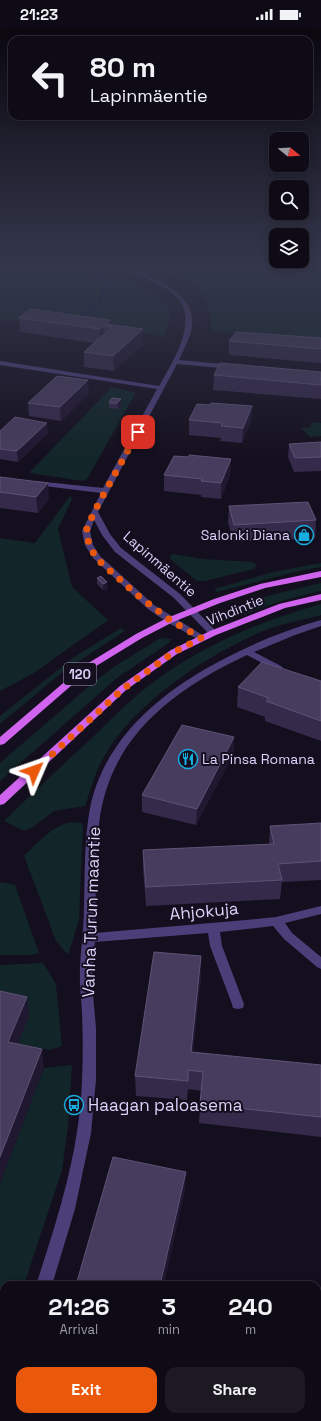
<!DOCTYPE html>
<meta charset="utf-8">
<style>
body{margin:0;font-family:"Space Grotesk",sans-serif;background:#1d1923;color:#f1f3f6;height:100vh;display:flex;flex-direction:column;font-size:15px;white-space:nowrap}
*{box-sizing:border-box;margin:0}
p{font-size:13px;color:#9b9ba1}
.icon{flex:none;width:22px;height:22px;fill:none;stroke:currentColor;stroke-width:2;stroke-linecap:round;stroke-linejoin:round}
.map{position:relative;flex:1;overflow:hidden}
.side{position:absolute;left:0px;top:1253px;width:321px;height:140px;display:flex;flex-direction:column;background:#0f0b16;border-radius:12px 12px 0 0;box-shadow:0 2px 10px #0003,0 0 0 1px #2f2b35}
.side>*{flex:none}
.top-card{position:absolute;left:8px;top:8px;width:305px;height:84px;border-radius:12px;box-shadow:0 2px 10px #0003,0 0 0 1px #2f2b35;background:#0f0b16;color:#f1f3f6;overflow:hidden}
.needle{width:26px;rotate:108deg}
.buttons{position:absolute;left:269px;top:104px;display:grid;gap:8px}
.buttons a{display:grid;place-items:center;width:40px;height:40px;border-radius:8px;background:#0f0b16;box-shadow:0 2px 10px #0003,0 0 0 1px #2f2b35;font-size:20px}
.pin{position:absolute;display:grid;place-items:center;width:34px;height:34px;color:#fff;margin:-17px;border-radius:8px;box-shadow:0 2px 6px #0006}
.me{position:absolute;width:44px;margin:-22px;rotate:47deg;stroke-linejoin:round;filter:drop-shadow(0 0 3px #0008)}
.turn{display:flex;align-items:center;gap:14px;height:84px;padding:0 16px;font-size:18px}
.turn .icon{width:52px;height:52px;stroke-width:2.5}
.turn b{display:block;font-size:28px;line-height:34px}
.eta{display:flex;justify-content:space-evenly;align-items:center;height:68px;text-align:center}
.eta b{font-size:24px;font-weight:600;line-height:28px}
.cta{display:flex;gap:8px;margin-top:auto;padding:8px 16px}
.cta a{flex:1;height:46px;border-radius:12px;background:#ea580c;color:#fff;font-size:16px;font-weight:600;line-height:46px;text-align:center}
.cta a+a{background:#1d1923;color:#f1f3f6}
.status{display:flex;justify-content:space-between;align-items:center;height:28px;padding:0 20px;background:#0f0b16;direction:ltr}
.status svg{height:11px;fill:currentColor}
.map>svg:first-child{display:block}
.green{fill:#122528}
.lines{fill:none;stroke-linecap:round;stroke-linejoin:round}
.stream{stroke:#0e1738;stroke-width:4}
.minor{fill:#4a3f79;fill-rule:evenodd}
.major{fill:#d064ee;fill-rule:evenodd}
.wall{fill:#352a4a}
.shaded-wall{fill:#201731}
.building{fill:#473c5d;stroke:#5e5376}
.route{stroke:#ea580c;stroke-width:7;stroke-dasharray:0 12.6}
.labels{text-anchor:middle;stroke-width:4;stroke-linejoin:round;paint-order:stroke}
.shield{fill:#140f1e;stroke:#a097b8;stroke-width:1}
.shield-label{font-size:13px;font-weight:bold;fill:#dcd1fa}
.poi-label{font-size:14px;fill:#dcd1fa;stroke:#140f1e;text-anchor:end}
.street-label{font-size:14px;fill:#dcd1fa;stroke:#140f1e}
.near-street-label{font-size:17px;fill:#dcd1fa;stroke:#140f1e}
.near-poi-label{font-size:17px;fill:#dcd1fa;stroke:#140f1e;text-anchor:start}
</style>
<div class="status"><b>21:23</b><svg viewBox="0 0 49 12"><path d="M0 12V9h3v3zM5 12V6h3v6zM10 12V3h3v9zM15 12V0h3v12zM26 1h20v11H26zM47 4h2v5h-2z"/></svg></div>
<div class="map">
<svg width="321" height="1393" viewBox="0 0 321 1393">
<rect width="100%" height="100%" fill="#140f1e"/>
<!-- green -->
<path class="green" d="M0 238H93L141 257 167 278 170 291 164 309 136 303 139 300 39 293 0 292Z
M145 238H321V312L211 303C213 288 207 267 195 256Z
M112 359 134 364 135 366 87 451 83 453 29 445Z
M311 394 321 395V408L310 409 301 400 311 399Z
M70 468 72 471 58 501 72 559 108 592 34 645 0 663V510L35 515Z
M173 526 204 531 253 534 257 537 254 541 205 553H197L170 531V528Z
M321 535V539C285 545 252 556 217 564L214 561 273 544Z
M321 555V563C303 567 284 572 266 578 252 583 223 597 209 590L210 588 263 569Z
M321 576V587C304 592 285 595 268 601 210 625 137 672 105 727 96 742 91 761 85 778L54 783 33 799 24 803 4 793C33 765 62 737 92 710 117 685 142 660 172 641 218 611 268 591 321 576Z
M121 600 125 603 64 643 0 696V688L74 629Z
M161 610 171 611 170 614 117 650 0 753V735L94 654 115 638Z
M72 794 82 795 83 798 79 892 68 927 56 913 24 828C38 815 52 797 72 794Z
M2 854 15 857 39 925 32 927H0V855Z
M43 935 56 956 62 1018 50 1022 17 1016 0 982V937Z
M72 1037 68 1099 62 1142 24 1257H4V1315L0 1327V1155L44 1040Z"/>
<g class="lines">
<!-- stream -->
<path class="stream" d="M79 289C90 283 102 277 102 263L106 260 108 255 98 246 84 242 82 238"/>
<!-- minor -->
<path class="minor" d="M119 238C132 238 145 245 156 251 176 262 198 277 191 304 188 313 183 323 179 332L233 337 236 339 233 341 177 336 98 484 110 506 121 520 180 566 216 603 218 605 216 607H210L174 570 115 524 102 507 94 492 90 503 93 517 100 528 154 577 204 608 206 610 204 612 201 613 167 594 148 581 93 530 85 517 82 503 101 465 36 457 32 455 36 453 103 460 157 361 0 337V333L159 358C174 331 205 285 168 262 160 257 150 252 141 248 134 245 125 243 119 238Z
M321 592V598L295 607 254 624 281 638 283 640 281 642H275L247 627C173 662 109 709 99 796 94 832 97 869 95 905L246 892 276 889 321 878V886L285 895 292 905 321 929V941L317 939 284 911 273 898 220 904 222 918 244 976 243 980 238 981 233 980 232 976 210 918 208 905 95 914 92 955 96 1000V1052L91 1105 75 1181 52 1257H36C58 1190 80 1122 82 1051 83 1030 83 1008 82 987 82 976 80 966 80 955 79 930 84 905 84 879 85 846 84 812 90 780 103 716 153 671 207 640 243 620 281 603 321 592Z
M4 1375V1389H11L10 1393H0V1377Z"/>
<!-- major -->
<path class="major" d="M321 543V549L265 560 220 575 173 594 142 610 88 643 4 716 0 717V709L82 639 136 606 167 590 214 571 260 556Z
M321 566V572L285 580 216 607 177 626 126 662 4 776 0 777V767L120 658 171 622 210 603 279 576Z"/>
</g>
<!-- wall -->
<path class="wall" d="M303 238H317L310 241Z
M295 240 308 242V246L304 248 294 245Z
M19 290 110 296 143 301V316L114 343 84 339V324L94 315 20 304Z
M321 310V335L229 327V313Z
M321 344V371L213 362 214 347Z
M89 365 61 393 29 388 28 375Z
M121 371V377L118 381 109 380V375Z
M210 377 252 378 251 393 242 415 220 413 221 410 189 407V392Z
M0 403 48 405 18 434 0 431Z
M321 414V443L294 444 288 429 289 416Z
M189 429 231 431 230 447 221 471 201 469V467L164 463V447Z
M0 449 49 471 38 485 0 480Z
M229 478 316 492 315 510 234 514 228 495Z
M101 548 108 561 103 562 97 556V550Z
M321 653V713L265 693V689L237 679 238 659Z
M234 725 196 797 142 784V767Z
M321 795V852L282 854 280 871 146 878 143 841V822L269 816 270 798Z
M201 947 193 1024 321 1037V1109L199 1095 200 1076 201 1063 188 1061 187 1072 136 1068 135 1048Z"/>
<!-- shaded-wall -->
<path class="shaded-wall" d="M311 238H317L310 241Z
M308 242V246L304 248V243Z
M110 292V299L106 296Z
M103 298 104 313 100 316V301Z
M143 301V316L114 343 113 328Z
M88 352 89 365 61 393 60 379Z
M121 371V377L118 381 117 375Z
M252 378 251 393 242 415 243 400Z
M47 395 48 405 18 434 17 423Z
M231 431 230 447 221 471V455Z
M48 455 49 471 38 485 36 469Z
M107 554 108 561 103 562V556Z
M234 709V725L196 797 197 781Z
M201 928V947L191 1043V1024Z
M27 969 29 988 10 1034 8 1014Z
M42 1021 44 1040 0 1155V1129Z
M186 1144 185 1163 164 1257H160Z
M120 1389H125L124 1393H119Z"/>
<!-- building -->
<path class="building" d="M299 239 308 242 304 243 295 240Z
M30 281 110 292 106 296 143 301 113 328 84 324 112 299 103 298 100 301 19 290Z
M236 304 321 310V321L229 313Z
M220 335 321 344V348L320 352H321V357L214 347Z
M57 348 88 352 60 379 28 375Z
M112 370 121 371 117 375H109Z
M211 375 252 378 243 400 221 398 222 395 189 392 197 376 210 377Z
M15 389 47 395 17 423 0 421V403Z
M321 414V429L295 430 289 416Z
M189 427 231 431 221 455 201 453 203 451 164 447 174 428 189 429Z
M0 449 48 455 36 469 0 464Z
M308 474 316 492 234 497 229 478Z
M101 548 107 554 103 556 97 550Z
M262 634 321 653V693L266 673 269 670 238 659Z
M182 697 234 709 197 781 142 767Z
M321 795V833L278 836 282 852 146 859 143 822 274 816 270 798Z
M154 924 201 928 191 1024 321 1037V1089L200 1076 203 1044 188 1042V1053L135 1048Z
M0 963 27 969 8 1014 42 1021 0 1129Z
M113 1129 186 1144 160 1257H76Z
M41 1389H120L119 1393H40Z"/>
<!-- sky -->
<linearGradient id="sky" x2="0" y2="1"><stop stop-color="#0b0810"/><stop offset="0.55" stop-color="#34374c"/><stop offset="1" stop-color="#34374c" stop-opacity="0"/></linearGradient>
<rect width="321" height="433" fill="url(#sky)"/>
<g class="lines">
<!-- route -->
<path class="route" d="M34 743 124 660 174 624 201 610 170 592 136 566 96 530 89 516 86 503 94 484 138 404"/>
</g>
<!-- icons -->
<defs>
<g id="shop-ring" transform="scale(1)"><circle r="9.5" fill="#140f1e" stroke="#18addf" stroke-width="1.5"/><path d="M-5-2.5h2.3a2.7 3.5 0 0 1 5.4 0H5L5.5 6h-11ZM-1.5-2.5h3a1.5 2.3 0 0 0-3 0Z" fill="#18addf"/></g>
<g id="restaurant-ring" transform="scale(1)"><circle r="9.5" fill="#140f1e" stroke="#18addf" stroke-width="1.5"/><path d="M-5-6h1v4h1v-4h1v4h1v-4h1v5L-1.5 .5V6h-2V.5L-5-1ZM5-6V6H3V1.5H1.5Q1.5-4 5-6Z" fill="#18addf"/></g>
<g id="bus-ring" transform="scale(1)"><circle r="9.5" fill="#140f1e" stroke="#18addf" stroke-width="1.5"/><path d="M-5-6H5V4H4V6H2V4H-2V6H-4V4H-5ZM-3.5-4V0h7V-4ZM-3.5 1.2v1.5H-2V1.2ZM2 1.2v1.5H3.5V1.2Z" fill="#18addf"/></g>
</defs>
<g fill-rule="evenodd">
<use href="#shop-ring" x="304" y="507"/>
<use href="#restaurant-ring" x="188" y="731"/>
<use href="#bus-ring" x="74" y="1077"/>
</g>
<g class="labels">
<!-- shield labels -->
<rect class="shield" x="64" y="635" width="32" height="22" rx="3"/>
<g class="shield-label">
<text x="80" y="651">120</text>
</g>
<!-- poi labels -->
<g class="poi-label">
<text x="290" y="512">Salonki Diana</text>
<text x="202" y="736" text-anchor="start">La Pinsa Romana</text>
</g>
<!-- street labels -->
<g class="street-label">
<text transform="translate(160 536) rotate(41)" y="5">Lapinmäentie</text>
<text transform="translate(235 582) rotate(-22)" y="5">Vihdintie</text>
</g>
<!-- near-street labels -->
<g class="near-street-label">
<text transform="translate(204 883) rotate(-5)" y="6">Ahjokuja</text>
<text transform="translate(91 884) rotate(-88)" y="6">Vanha Turun maantie</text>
</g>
<!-- near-poi labels -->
<g class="near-poi-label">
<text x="88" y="1083">Haagan paloasema</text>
</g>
</g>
</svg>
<div class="buttons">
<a><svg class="needle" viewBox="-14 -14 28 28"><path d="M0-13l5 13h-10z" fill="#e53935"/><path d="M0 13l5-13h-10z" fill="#9b9ba1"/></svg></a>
<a><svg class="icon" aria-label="search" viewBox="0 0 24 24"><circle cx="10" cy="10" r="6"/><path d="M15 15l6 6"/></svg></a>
<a><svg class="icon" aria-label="layers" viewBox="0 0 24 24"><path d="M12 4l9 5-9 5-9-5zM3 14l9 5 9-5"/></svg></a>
</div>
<div class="pin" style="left:138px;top:404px;background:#d93025"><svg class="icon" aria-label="arrive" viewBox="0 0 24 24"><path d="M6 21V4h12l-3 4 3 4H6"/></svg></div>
<svg class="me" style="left:34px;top:743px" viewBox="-20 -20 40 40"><path d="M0-17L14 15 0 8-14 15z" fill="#ea580c" stroke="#fff" stroke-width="4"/></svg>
<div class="top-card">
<div class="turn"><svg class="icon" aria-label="left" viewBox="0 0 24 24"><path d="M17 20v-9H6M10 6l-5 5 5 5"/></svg><div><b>80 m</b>Lapinmäentie</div></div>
</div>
<section class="side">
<div class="eta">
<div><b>21:26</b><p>Arrival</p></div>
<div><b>3</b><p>min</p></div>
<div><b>240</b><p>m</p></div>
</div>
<div class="cta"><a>Exit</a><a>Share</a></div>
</section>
</div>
